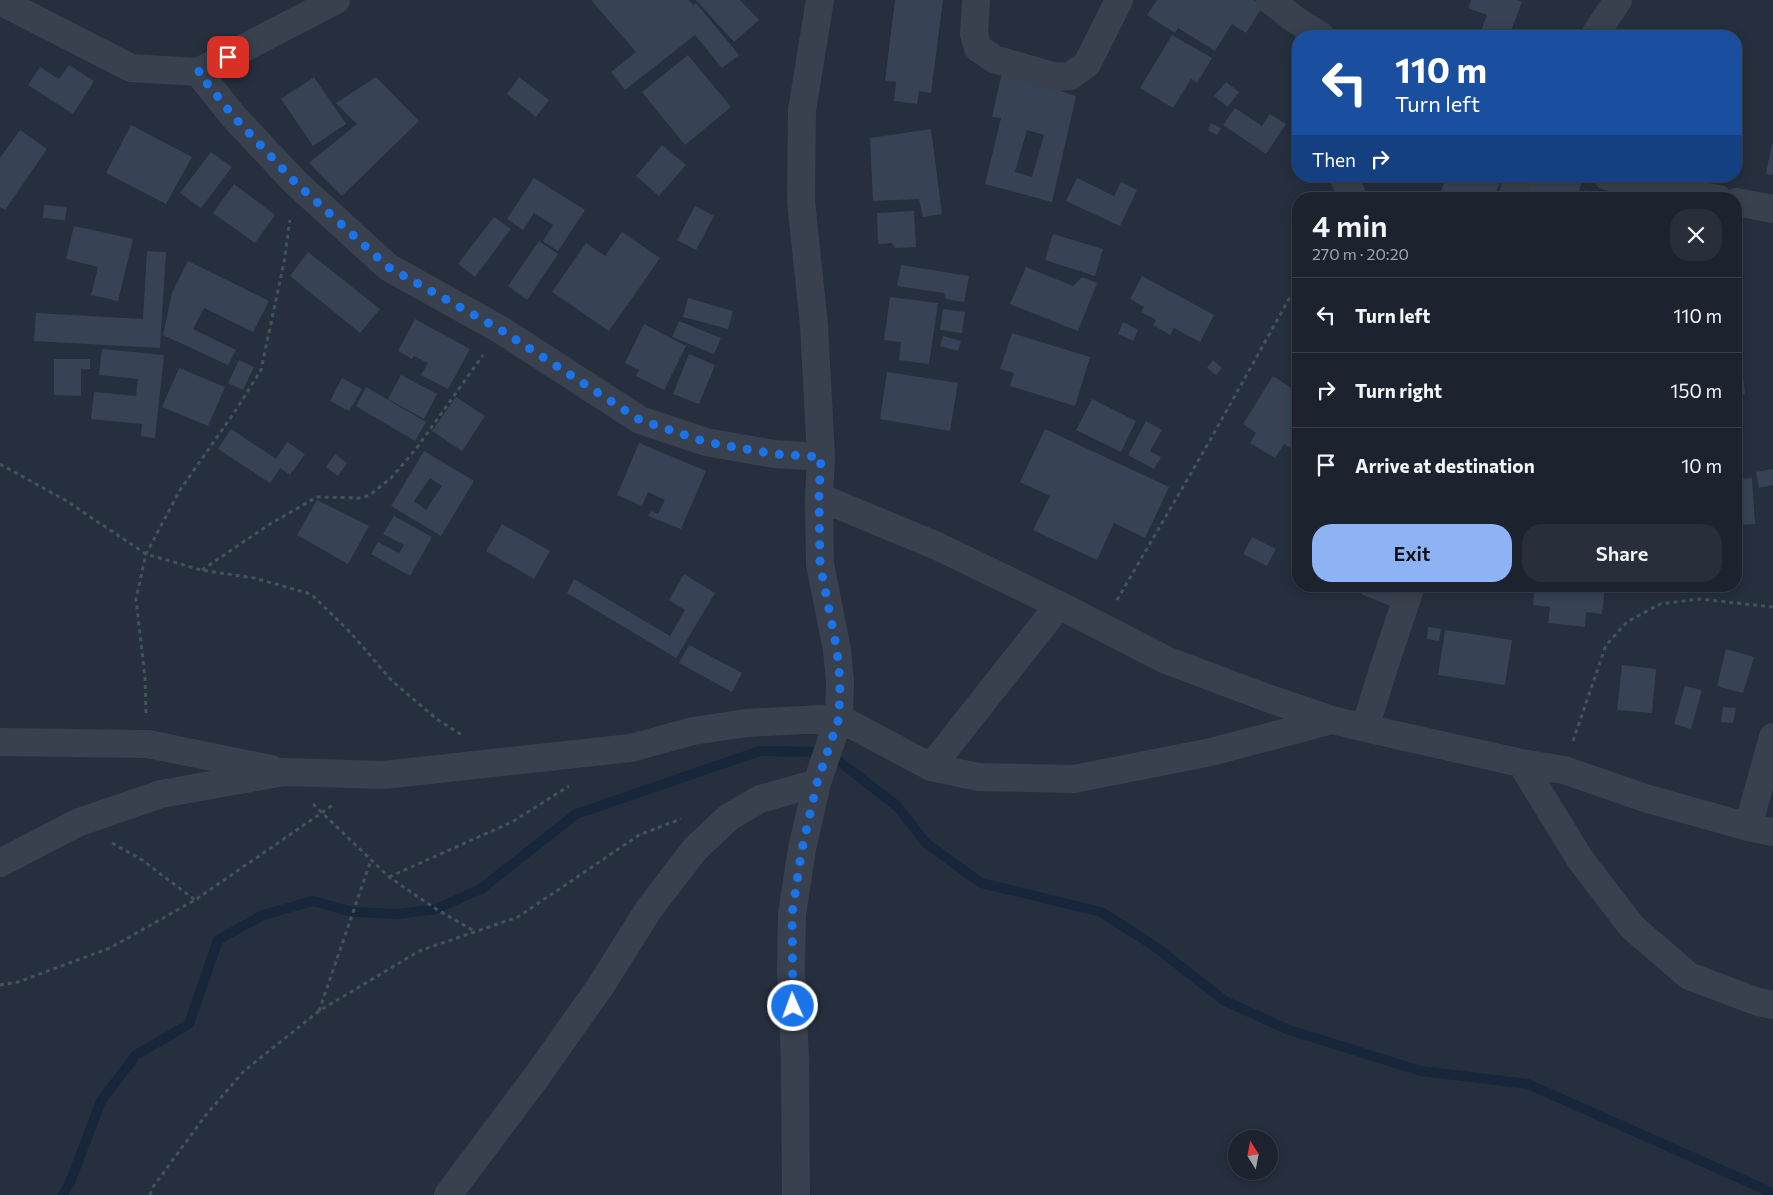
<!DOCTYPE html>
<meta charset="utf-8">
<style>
body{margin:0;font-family:Commissioner,sans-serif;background:#292f3a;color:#f1f3f6;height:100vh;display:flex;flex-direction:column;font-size:19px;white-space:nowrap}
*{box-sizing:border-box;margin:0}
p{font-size:16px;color:#a0a4aa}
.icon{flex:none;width:28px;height:28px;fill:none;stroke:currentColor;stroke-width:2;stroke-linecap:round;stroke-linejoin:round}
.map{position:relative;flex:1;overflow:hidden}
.panel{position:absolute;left:1292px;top:192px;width:450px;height:400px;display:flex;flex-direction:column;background:#1c232e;border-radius:20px;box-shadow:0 2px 12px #0003,0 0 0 1px #3a404a}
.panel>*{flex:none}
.guide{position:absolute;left:1292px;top:30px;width:450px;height:152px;border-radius:20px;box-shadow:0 2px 12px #0003,0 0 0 1px #3a404a;background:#1a4fa0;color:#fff;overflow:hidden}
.needle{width:32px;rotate:349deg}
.buttons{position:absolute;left:1228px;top:1130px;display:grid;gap:10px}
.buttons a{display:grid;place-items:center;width:50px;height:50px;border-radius:50%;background:#1c232e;box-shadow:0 2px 12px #0003,0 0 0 1px #3a404a;font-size:25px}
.pin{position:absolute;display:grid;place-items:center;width:42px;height:42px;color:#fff;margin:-21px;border-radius:10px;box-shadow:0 2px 8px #0006}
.me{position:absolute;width:55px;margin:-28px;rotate:358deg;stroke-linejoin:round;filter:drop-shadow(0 0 4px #0008)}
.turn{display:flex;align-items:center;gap:18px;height:105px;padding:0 20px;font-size:22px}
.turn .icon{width:65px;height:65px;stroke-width:2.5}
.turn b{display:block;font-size:35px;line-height:42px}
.then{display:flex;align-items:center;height:48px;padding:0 20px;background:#0003;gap:10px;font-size:19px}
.round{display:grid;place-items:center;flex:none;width:52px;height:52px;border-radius:20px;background:#292f3a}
.summary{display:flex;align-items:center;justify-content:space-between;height:85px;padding:0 20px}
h1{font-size:30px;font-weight:600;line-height:38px}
.button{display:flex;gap:10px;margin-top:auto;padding:10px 20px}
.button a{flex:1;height:58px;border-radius:20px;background:#8db3f5;color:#111;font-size:20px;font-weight:600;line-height:58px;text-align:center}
.button a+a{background:#292f3a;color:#f1f3f6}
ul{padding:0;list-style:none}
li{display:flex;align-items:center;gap:15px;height:75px;padding:0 20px;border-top:1px solid #3a404a}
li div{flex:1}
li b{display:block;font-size:19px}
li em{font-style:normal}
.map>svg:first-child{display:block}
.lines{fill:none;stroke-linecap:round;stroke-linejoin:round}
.stream{stroke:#18263c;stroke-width:10}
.building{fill:#374354;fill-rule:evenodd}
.path{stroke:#405557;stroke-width:3;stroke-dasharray:4 4;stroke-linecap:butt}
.street{stroke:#39414e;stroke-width:28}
.route{stroke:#1a73e8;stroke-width:9;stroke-dasharray:0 16.2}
</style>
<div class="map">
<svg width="1773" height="1195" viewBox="0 0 1773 1195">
<rect width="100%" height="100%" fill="#252f3e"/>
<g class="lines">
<!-- stream -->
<path class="stream" d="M63 1195 71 1180 101 1101 136 1055 189 1024 218 940 263 915 313 901 353 912 398 914 436 909 481 889 576 814 760 751 827 752 897 806 926 843 981 883 1101 912 1153 945 1225 1001 1289 1030 1421 1071 1528 1084 1773 1193"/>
</g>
<!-- building -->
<path class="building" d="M591 0H689L693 5 696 3 739 55 722 68 695 35 625 90 611 72 636 52Z
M696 0H740L759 20 734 42Z
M895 0H943L931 93 919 91 917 104 894 101 896 82 885 81Z
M1157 0H1254L1263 6 1246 33 1232 24 1215 51 1178 28 1175 33 1147 15Z
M1471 0H1517L1522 2 1509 36H1479L1487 15 1468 8Z
M1172 35 1212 58 1197 83 1191 79 1173 108 1140 88Z
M688 55 731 107 685 145 642 92Z
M69 65 94 81 73 114 28 85 40 67 59 79Z
M1002 72 1076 96 1052 202 985 184 1001 118 992 117ZM1027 130 1044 135 1032 177 1015 172Z
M314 77 346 124 313 146 281 99Z
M376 77 419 121 342 196 309 163 357 124 336 103Z
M519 77 549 100 536 117 507 94Z
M1226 82 1239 92 1228 107 1214 96Z
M1235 108 1262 126 1270 114 1286 124 1266 154 1223 125Z
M1211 123 1221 128 1217 135 1208 130Z
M131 125 192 157 166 204 106 173Z
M931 129 942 214 923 217 919 199 873 201 870 138Z
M20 130 47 149 5 210 0 207V158Z
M1772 144H1773V175L1766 174Z
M662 145 686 165 659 196 636 176Z
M211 152 232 167 201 208 180 193Z
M1447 176H1502L1494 199H1438Z
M1531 176H1566L1582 180 1577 199H1525Z
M534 178 585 210 558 251 543 241 553 225 534 213 523 230 507 219Z
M1077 178 1114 196 1121 182 1137 190 1120 226 1066 201Z
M234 184 275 215 255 243 213 213Z
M1585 190 1607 195 1606 199H1583Z
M44 205 67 207 65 220 43 218Z
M695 206 714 216 696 250 677 240Z
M914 211 916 247 895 248 892 243 878 244 877 213Z
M494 217 511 229 475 277 458 264Z
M74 226 133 239 118 301 91 295 98 267 66 259Z
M622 232 660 258 609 331 552 292 586 243 605 256Z
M1053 234 1103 249 1095 276 1045 260Z
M539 241 558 254 527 300 508 286Z
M147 251 166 252 160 348 34 341 36 313 143 319Z
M308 252 380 309 360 333 290 276Z
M188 261 269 301 253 332 204 308 193 329 236 350 228 365 163 335 172 293Z
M901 265 969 276 964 302 946 299 944 293 897 286Z
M1026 267 1073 286 1082 277 1097 283 1078 331 1010 304Z
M1142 276 1214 315 1200 342 1174 328 1170 335 1153 325 1156 320 1141 312 1144 307 1130 299Z
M890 297 938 303 929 364 899 360 901 342 884 340Z
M688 298 733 311 728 329 683 317Z
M943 309 965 312 962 333 940 330Z
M415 319 470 349 448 389 421 375 428 363 414 356 412 359 398 351Z
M679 321 721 338 714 354 672 337Z
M1123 322 1138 330 1133 341 1118 334Z
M644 324 686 346 664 390 636 376 639 370 625 363Z
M1012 333 1090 357 1075 406 1010 386 1014 373 1000 369Z
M943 336 961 341 958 351 940 346Z
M102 349 164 355 155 438 141 436 142 424 91 419 94 392 136 396 138 379 99 375Z
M689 354 715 365 699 404 673 394Z
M1736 354H1741L1745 394 1736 395Z
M54 359H90V369H81V396L54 395Z
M239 360 254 367 243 390 228 383Z
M1213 360 1222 368 1216 375 1207 368Z
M179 368 225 387 208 426 162 407Z
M887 372 958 383 950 431 880 419Z
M401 375 437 394 424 419 388 399Z
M1273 376 1299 393V454L1284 444 1275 458 1250 443 1256 433 1243 424Z
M342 378 362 389 349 411 330 401Z
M366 387 426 422 415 441 356 406Z
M456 397 485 416 462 451 432 431Z
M1092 399 1136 421 1121 452 1076 430Z
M1146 421 1162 430 1150 451 1161 457 1154 469 1128 455Z
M231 429 276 459 287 442 305 454 290 475 280 468 270 483 218 449Z
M1045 429 1169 487 1145 538 1114 523 1097 560 1033 530 1050 496 1020 482Z
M639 443 706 471 681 529 648 516 651 511 658 514 665 500 648 492 642 506 617 495Z
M424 451 474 481 441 536 391 506ZM430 478 442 486 426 510 414 501Z
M335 454 347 463 338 476 326 467Z
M1773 469V485L1759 488 1756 472Z
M1752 478 1755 524 1736 525V479Z
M317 500 369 526 348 564 297 535Z
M394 516 432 537 410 576 371 554 378 542 399 553 404 545 383 534Z
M502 524 550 551 534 579 486 551Z
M1252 537 1276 549 1267 566 1243 554Z
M684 574 715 593 676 658 567 593 574 579 670 636 685 610 669 600Z
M1364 586H1402L1393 607 1361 594Z
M1535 586H1605L1602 614 1586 612 1585 627 1548 623 1550 607 1533 605Z
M1428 627 1441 629 1439 641 1427 639Z
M1445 630 1512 640 1505 685 1438 675Z
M689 645 742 673 732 692 679 663Z
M1726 649 1754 657 1743 693 1717 686Z
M1622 665 1656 669 1652 713 1617 710Z
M1685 686 1702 690 1691 729 1674 724Z
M1723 707 1736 708 1733 723 1721 722Z"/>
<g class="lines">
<!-- path -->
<path class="path" d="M0 464 65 500 146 554 201 570 254 578 311 594 351 633 392 681 438 720 462 735
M202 570 270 524 317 497 362 498 371 494 391 478 416 449 483 355
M1117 600 1208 444 1299 281
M146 713 145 678 136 599 146 554 180 490 236 410 261 370 284 262 290 220
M1573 741 1606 645 1627 622 1660 604 1700 599 1773 607
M313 804 389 877 436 909 474 931
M112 843 142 860 195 900
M389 877 512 822 569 786
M0 985 18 982 110 948 195 900 333 805
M319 1011 371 860
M150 1195 153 1187 205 1116 244 1071 319 1011 419 951 518 917 639 835 681 819"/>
<!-- street -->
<path class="street" d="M976 0 974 34 978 48 994 59 1056 77 1070 76 1087 64 1119 0
M1270 0 1297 21 1321 36
M0 1 131 68 198 72 336 0
M1594 36 1618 0
M198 72 234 117 295 182 388 267 501 330 640 420 706 442 774 454 821 457
M1343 176 1354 199
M1607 176 1641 185 1719 199
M1511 199 1519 176
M1736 202 1773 209
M819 497 937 546 1059 605 1166 660 1267 698 1332 720 1365 728 1521 763 1564 770 1645 798 1748 827 1773 832
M1365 728 1382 673 1411 586
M0 742 148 744 271 769
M1521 763 1580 859 1632 927 1689 976 1758 1002 1773 1005
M931 767 1059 605
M1748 827 1773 737
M0 863 77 823 161 794 284 772 383 775 631 748 693 731 747 723 839 718 931 767 978 777 1074 779 1211 752 1332 720
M448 1195 537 1076 600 987 649 909 695 849 729 817 760 799 817 783
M796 1195 795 1060 791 970 792 914 802 849 817 783 839 718 840 681 837 650 820 564 819 497 821 457 814 325 801 201 802 110 820 0"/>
</g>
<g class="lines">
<!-- route -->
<path class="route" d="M228 57 198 72 234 117 295 182 388 267 501 330 640 420 706 442 774 454 821 457 819 497 820 564 837 650 840 681 839 718 817 783 802 849 792 914 793 1006"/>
</g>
</svg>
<div class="buttons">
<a><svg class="needle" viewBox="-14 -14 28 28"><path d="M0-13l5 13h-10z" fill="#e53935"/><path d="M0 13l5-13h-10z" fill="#a0a4aa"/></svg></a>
</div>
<div class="pin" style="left:228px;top:57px;background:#d93025"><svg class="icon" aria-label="arrive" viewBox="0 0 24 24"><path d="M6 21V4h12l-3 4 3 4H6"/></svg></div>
<svg class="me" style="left:793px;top:1006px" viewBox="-20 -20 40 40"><circle r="17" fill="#1a73e8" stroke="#fff" stroke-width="3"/><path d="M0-11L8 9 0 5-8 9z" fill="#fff"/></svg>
<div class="guide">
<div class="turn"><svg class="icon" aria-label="left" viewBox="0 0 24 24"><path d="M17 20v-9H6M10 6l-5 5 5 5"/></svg><div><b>110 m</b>Turn left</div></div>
<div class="then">Then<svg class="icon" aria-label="right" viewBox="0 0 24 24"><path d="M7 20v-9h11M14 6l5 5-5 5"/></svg></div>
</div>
<section class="panel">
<div class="summary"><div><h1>4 min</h1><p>270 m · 20:20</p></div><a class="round"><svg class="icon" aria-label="close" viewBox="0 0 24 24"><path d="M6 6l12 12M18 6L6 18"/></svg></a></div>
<ul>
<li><svg class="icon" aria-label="left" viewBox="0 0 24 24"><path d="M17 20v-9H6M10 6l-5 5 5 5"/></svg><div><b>Turn left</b></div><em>110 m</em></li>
<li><svg class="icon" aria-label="right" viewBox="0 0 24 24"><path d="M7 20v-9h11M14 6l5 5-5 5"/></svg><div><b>Turn right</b></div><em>150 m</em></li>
<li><svg class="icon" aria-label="arrive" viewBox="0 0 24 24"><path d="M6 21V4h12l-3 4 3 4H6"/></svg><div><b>Arrive at destination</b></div><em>10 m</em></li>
</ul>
<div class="button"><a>Exit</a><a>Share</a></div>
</section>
</div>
